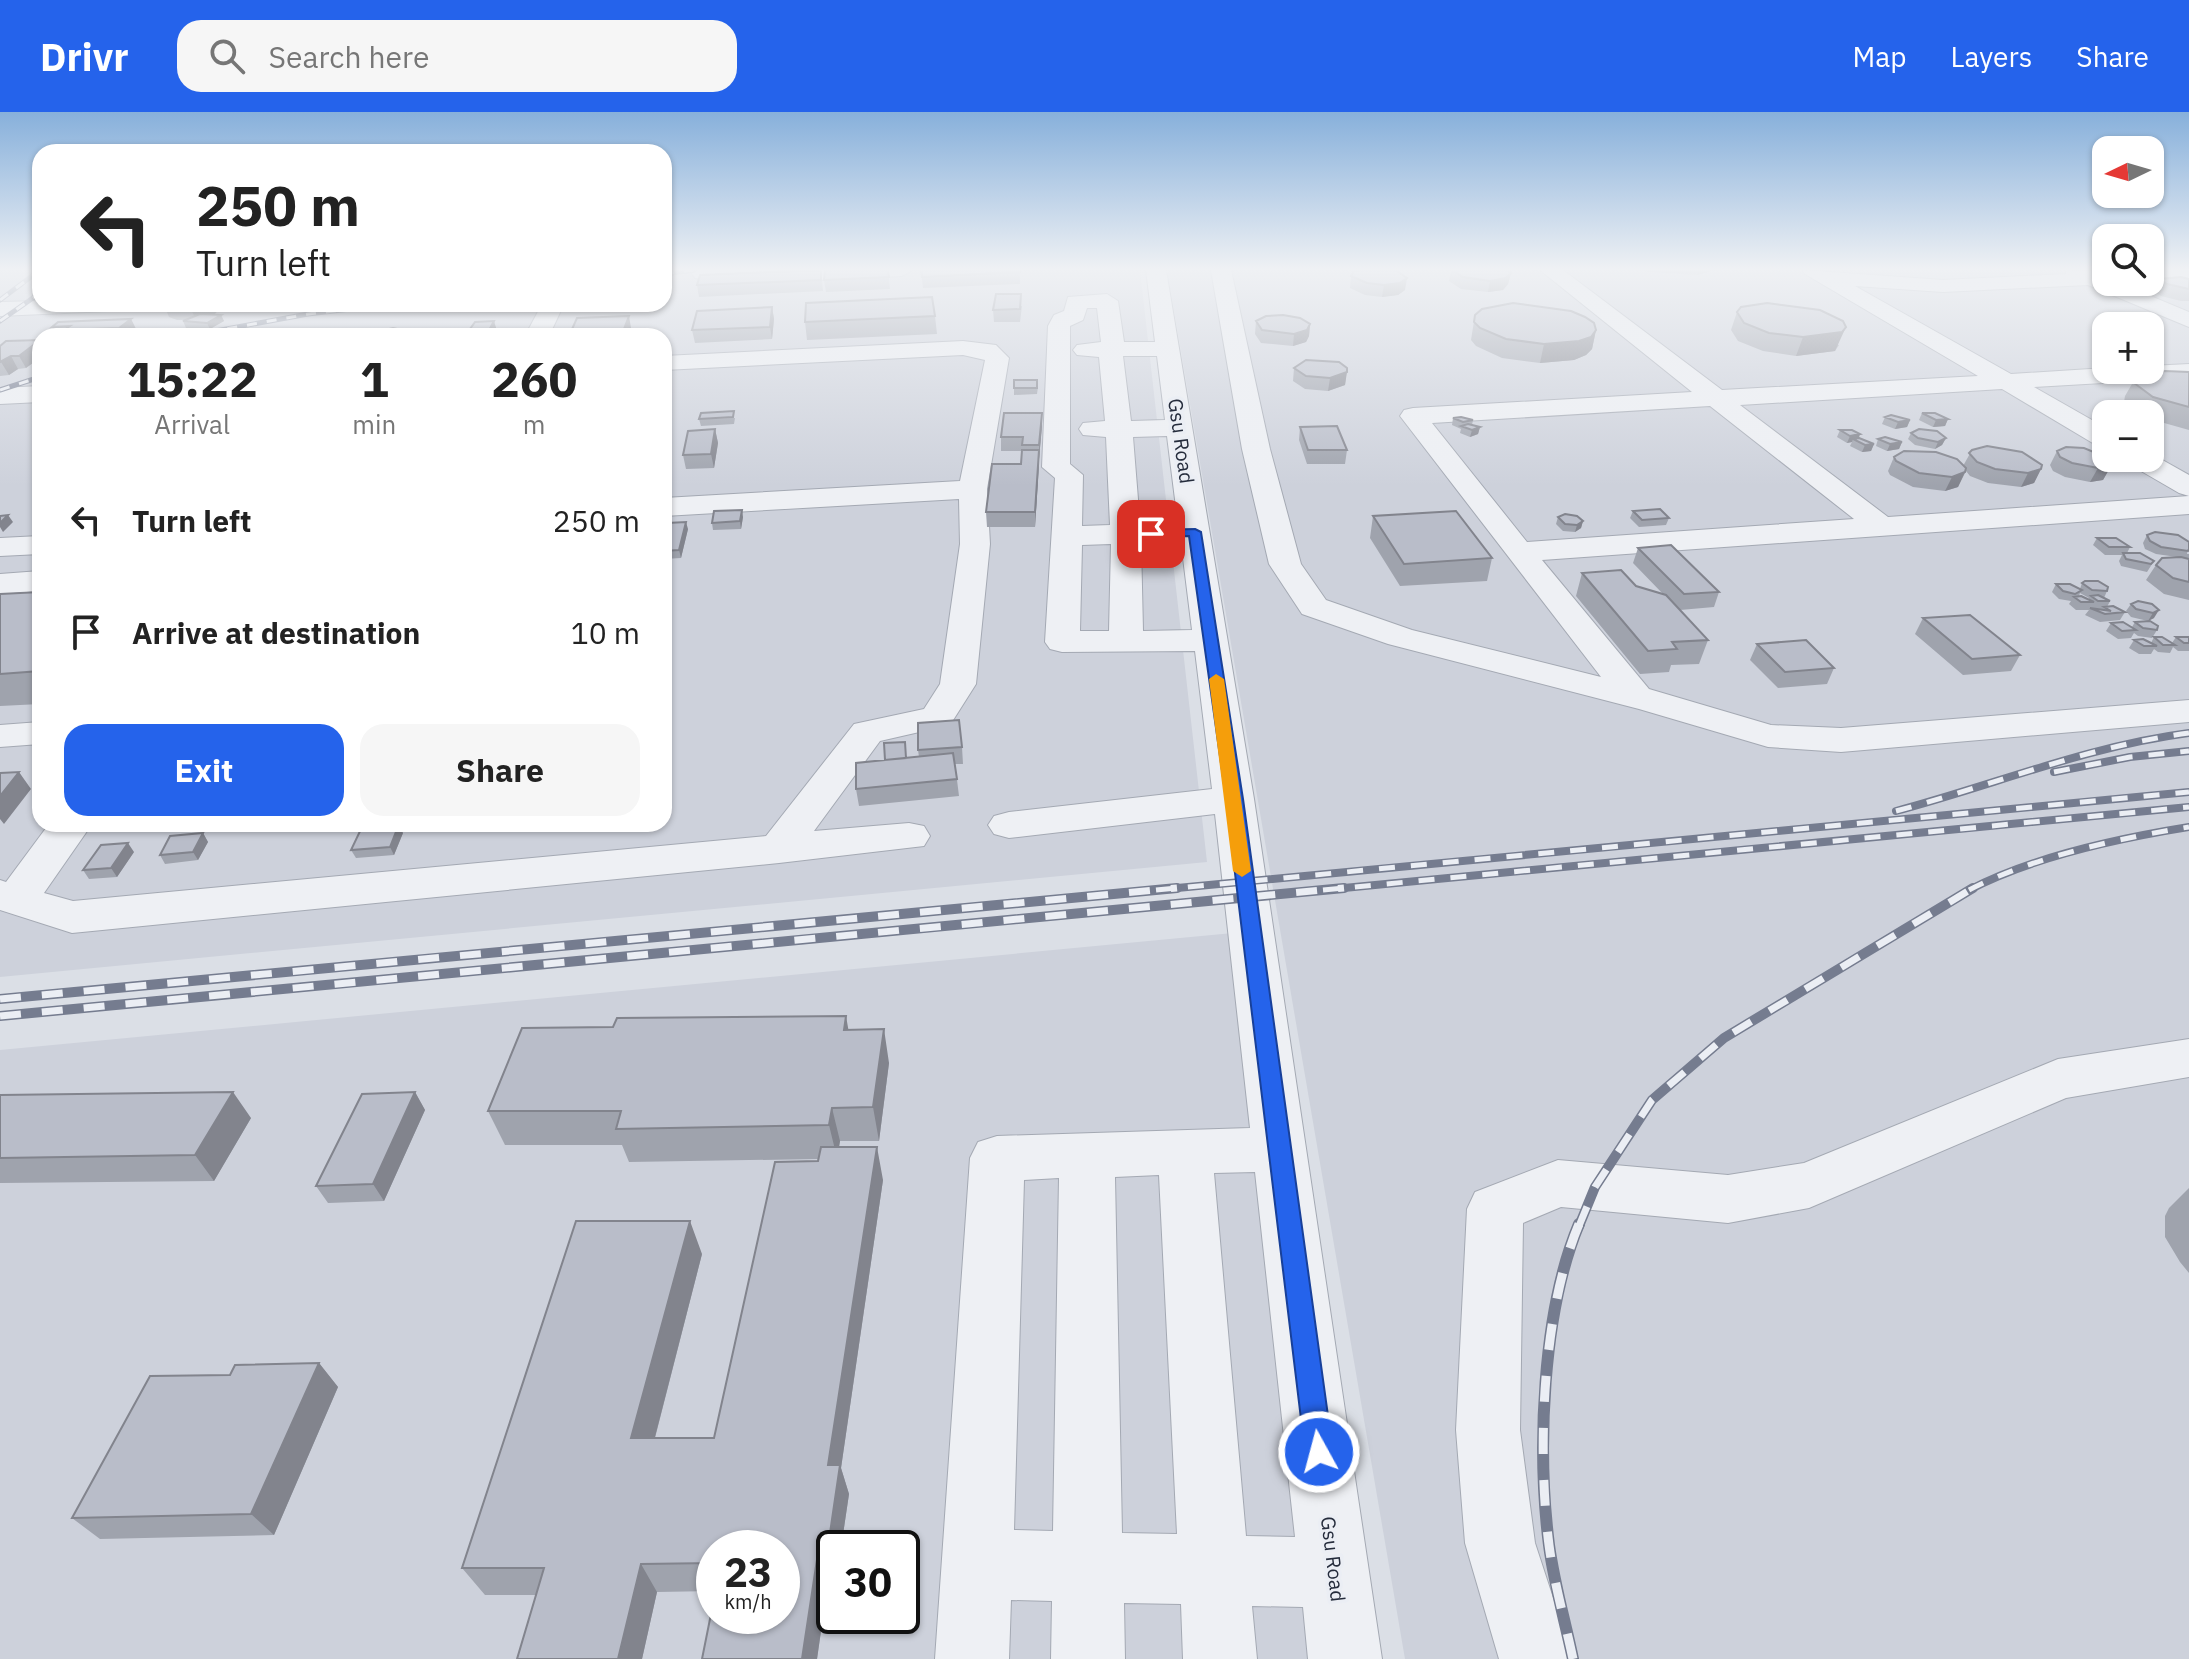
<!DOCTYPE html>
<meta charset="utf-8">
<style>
body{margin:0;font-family:"IBM Plex Sans",sans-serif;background:#f6f6f6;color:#222;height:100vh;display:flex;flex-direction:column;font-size:30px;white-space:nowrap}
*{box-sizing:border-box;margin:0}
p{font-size:26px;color:#767676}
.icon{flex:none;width:44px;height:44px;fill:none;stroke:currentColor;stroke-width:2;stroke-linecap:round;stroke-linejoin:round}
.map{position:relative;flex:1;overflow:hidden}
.side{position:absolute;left:32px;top:216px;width:640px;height:504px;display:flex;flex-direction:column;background:#fff;border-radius:24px;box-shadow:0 2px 6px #0004}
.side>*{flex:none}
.banner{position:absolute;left:32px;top:32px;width:640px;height:168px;border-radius:24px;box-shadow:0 2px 6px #0004;background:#fff;color:#222;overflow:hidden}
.needle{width:52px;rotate:265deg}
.fabs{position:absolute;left:2092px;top:24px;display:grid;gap:16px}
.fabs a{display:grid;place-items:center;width:72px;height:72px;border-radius:16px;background:#fff;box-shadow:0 2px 6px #0004;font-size:40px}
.speed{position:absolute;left:696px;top:1418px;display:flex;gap:16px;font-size:40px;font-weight:700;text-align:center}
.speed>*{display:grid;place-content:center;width:104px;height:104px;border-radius:50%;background:#fff;box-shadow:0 2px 6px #0004;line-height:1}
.speed small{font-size:20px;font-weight:400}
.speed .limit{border:4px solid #111;border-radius:12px;background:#fff;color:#111}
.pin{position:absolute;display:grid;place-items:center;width:68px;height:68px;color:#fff;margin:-34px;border-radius:16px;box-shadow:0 4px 12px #0006}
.me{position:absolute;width:88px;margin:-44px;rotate:353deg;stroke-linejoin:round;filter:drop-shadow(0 0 6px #0008)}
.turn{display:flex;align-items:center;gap:28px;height:168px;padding:0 32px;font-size:36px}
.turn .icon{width:104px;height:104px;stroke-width:2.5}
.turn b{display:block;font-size:56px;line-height:68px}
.eta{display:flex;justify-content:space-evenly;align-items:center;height:136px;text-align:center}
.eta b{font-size:48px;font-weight:800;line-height:56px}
.primary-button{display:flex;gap:16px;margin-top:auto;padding:16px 32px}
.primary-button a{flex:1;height:92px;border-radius:24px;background:#2563eb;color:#fff;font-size:32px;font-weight:800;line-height:92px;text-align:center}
.primary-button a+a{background:#f6f6f6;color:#222}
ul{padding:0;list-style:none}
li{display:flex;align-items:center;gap:24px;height:112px;padding:0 32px}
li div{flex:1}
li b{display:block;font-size:30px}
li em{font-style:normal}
header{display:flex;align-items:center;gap:48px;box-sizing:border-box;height:112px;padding:0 40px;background:#2563eb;color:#fff}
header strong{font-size:38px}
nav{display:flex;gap:44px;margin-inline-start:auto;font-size:28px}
.search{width:560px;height:72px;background:#f6f6f6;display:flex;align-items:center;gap:20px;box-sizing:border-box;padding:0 28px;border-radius:24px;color:#767676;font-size:30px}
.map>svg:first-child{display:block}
.built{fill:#cdd1db;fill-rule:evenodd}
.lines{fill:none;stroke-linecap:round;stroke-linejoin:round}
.minor-casing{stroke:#a4a9b3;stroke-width:2}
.minor{fill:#eef0f4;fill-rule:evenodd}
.rail-far3-casing{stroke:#757c8f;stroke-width:5}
.rail-far2-casing{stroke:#757c8f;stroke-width:8}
.rail-far1-casing{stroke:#757c8f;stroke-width:10}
.rail-casing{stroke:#757c8f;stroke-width:12}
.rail-far3{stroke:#ebeef4;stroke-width:3;stroke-dasharray:10;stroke-linecap:butt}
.rail-far2{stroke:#ebeef4;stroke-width:5;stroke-dasharray:16;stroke-linecap:butt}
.rail-far1{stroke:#ebeef4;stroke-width:7;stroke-dasharray:21;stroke-linecap:butt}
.rail{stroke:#ebeef4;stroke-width:9;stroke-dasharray:26;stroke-linecap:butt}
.wall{fill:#9fa3ad;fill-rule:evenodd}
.shaded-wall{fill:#82848d}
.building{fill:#b9bdc9;stroke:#82848d;stroke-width:2}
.route{fill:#2563eb;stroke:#184099;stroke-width:2}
.slow{fill:#f59e0b}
.labels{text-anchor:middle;stroke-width:7;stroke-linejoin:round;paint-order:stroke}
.street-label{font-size:20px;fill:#252c3c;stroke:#ebeef4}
</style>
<header>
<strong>Drivr</strong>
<div class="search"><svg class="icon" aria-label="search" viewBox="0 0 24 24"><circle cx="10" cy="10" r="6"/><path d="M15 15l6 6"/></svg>Search here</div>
<nav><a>Map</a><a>Layers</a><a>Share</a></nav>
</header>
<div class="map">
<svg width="2189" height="1547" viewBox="0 0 2189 1547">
<rect width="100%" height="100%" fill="#dbdfe6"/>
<!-- built -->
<path class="built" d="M0 158H40V192H664V158H1140L1207 750 0 865ZM40 224H664V712H40Z
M1167 158H2106V170H2150V158H2189V1547H1405ZM2106 214H2150V258H2106ZM2106 302H2150V346H2106Z
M1233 821 1325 1547H0V938ZM714 1436H782V1504H714ZM834 1436H902V1504H834Z"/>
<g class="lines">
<!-- minor casing -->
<g class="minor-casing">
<path id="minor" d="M694 158H912L902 164 727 172 695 166 692 162Z
M1146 158H1166L1254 687 1382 1547H1308L1303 1495 1252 1494 1257 1547H1183L1181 1492 1124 1491 1125 1547H1051L1052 1489 1011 1488 1009 1547H935L970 1046 978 1030 997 1024 1250 1016 1215 702 1009 726 994 722 988 713 994 704 1009 700 1212 677 1195 539 1062 540 1050 537 1045 530 1055 366 1042 355 1048 214 1054 203 1064 199 1068 185 1107 182 1118 189 1124 230H1155ZM1087 196H1097L1101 230 1077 233 1073 238 1077 243 1099 245 1105 309 1083 311 1079 317 1083 323 1106 325 1110 413 1082 414 1083 363 1070 352V214L1083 208ZM1123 244H1157L1165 308 1131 309ZM1167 324 1178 411 1140 412 1133 325ZM1181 430 1192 518 1143 519 1141 431ZM1111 432 1109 519H1080L1082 433ZM1255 1060 1295 1425 1246 1424 1214 1061ZM1159 1063 1177 1422 1122 1421 1115 1065ZM1059 1066 1053 1419 1014 1418 1024 1068Z
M1211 158H1231L1270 337 1301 452 1326 488 1412 518 1601 565 1400 304 1404 298 1413 296 1692 280 1540 158H1563L1722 278 1978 264 1805 162 1802 158 1943 168 2066 162V158L2106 160V170H2117L2189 200V215L2088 173 1943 180 1855 174 2011 262 2106 256 2150 258V254L2189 252V266L2034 275 2106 316V335L2096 333 2002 277 1740 293 1888 405 2189 384V402L1542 448 1649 577 1771 613 1841 616 2189 588V610L1841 640 1768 635 1639 597 1388 532 1302 502 1269 452 1242 337ZM1710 294 1854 407 1527 430 1432 311Z
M2150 158H2189V168L2150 169Z
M40 189V192H119L108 199 0 204V190Z
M542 192H564L549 224H525Z
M963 229 996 233 1009 246 987 377 990 432 976 572 950 613 880 629 814 719 909 711 924 714 930 724 924 734 779 751 72 821 0 798V768L6 770 49 712H92L44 781 73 789 766 724 854 612 924 597 940 572 960 432 959 387 664 404V386L960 369 985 248 963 243 664 258V244Z
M40 274V290L0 292V276Z
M2150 341 2189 363V384L2179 381 2129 352 2125 346H2150Z
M40 424V442L0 444V426Z
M40 459V479L0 482V462Z
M40 610V632L0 635V613Z
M2189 927V965L2066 986 1809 1096 1728 1111 1561 1095 1523 1111 1520 1318 1535 1431 1573 1547H1499L1465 1431 1456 1318 1467 1097 1475 1080 1558 1048 1728 1063 1804 1051 2058 947Z"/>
</g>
<!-- minor -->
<use href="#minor" class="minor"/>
<!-- rail-far3 casing -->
<g class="rail-far3-casing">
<path id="rail-far3" d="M664 162 694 158
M0 188 40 158
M0 209 40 181
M188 224 308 202 393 192
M0 278 40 265"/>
</g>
<!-- rail-far2 casing -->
<g class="rail-far2-casing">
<path id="rail-far2" d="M2054 660 2130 645 2189 639
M1896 699C1994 673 2088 634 2189 621
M1156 778 2189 680
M1323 778 2189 695
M1969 778C2032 745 2120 726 2189 715"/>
</g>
<!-- rail-far1 casing -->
<g class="rail-far1-casing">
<path id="rail-far1" d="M0 887 1177 776
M0 904 1344 776
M1579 1114 1595 1075 1652 988 1724 926 1973 776"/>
</g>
<!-- rail casing -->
<g class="rail-casing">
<path id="rail" d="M1573 1547C1565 1509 1554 1471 1549 1433 1537 1338 1542 1200 1579 1112"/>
</g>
<!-- rail-far3 -->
<use href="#rail-far3" class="rail-far3"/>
<!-- rail-far2 -->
<use href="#rail-far2" class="rail-far2"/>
<!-- rail-far1 -->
<use href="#rail-far1" class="rail-far1"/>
<!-- rail -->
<use href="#rail" class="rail"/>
</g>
<!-- wall -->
<path class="wall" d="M821 158 823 179 699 185 697 173Z
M888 158 890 177 826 180 824 168Z
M921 158 1020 160V172L923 176Z
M1451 158 1511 161 1508 172 1503 178 1488 180 1461 177 1449 169Z
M1642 158H1715L1697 163 1648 160Z
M1351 164 1405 178 1398 183 1382 185 1365 183 1350 176Z
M2159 167H2189V189H2181L2161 184 2153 179Z
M165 192H218L220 196 214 203H221L224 209 210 217 186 216 183 209 187 208H177L169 205 164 193Z
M1022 194 1020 210H994L993 198Z
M772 195 774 207 772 227 695 231 692 218Z
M1737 200 1839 233 1835 239 1796 244 1763 239 1738 229 1731 218Z
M1475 203 1596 218 1592 237 1586 243 1574 248 1540 251 1502 246 1476 234 1471 228Z
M935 204 937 222 807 228 805 210Z
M131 207 137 219 131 224H56L52 215Z
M1256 209 1310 212 1309 224 1306 230 1293 234 1261 231 1255 222Z
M631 216 629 224H569Z
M40 228 26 256 18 257 9 263 0 264V234Z
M1294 256H1347L1345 273 1328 279 1305 277 1293 269Z
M2189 260V318L2150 307V302H2138L2124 290 2125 284 2136 265Z
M1038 275 1037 282 1014 283V276Z
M1922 301 1948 307 1945 314 1933 315 1919 308Z
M1885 305 1910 308 1907 315 1895 317 1882 312Z
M735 306 734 312 701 314 699 307Z
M1453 306 1473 308 1472 313 1480 315 1478 322 1470 325 1460 321 1461 317 1452 313Z
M1042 314 1039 347 1035 415H987L986 400 1021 352 1022 339H1001V325Z
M1300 315 1347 338 1345 352H1307L1299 328Z
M715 317 718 331 714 356 686 357 683 343Z
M1840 318 1874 332 1871 339 1862 340 1850 334 1852 330 1847 331 1837 325Z
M1911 321 1946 326 1942 333 1935 337 1915 333 1908 327Z
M1878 327 1902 330 1899 337 1887 339 1876 334Z
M1972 338 2041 357 2034 371 2021 375 1988 371 1970 364 1966 359 1958 375 1945 379 1913 375 1890 363 1888 359 1894 345 1963 354Z
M2057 339 2111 354 2103 368 2090 370 2065 365 2053 359 2050 353Z
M1633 399 1669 406 1666 413 1639 415 1630 406Z
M1373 404 1492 446 1487 469 1400 474 1370 426Z
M743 405 741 417 713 418 712 411Z
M1558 405 1583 409 1581 416 1575 420 1563 419 1556 412Z
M688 417 681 446 664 447V420Z
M2147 423 2189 430 2187 442H2189V488L2164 482 2146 468 2156 453 2177 445 2156 442 2145 437 2143 431Z
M2097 426 2130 435 2127 441 2154 449 2147 460 2121 454 2119 449 2122 443H2105L2093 433Z
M1638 436 1719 480 1714 495 1680 498 1708 528 1699 552 1671 553 1669 560 1640 562 1576 484 1582 461 1663 482 1633 451Z
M2082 471 2107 479 2104 486 2110 489 2107 495 2125 500 2120 508 2100 510 2085 503 2089 498H2076L2069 492 2071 489 2059 487 2052 480 2056 472 2080 477ZM2080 481 2089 486V488L2079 484Z
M40 480V592L0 594V482Z
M2131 492H2152L2154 506 2148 509 2131 505 2126 499Z
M1923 506 2020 543 2011 559 1963 563 1915 522Z
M2135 510 2157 518 2152 526 2138 524 2134 521 2131 526 2118 527 2106 519 2111 511 2132 515Z
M2154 525 2172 531 2176 525H2189V539H2178L2173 535 2170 541 2158 540 2154 537 2151 542H2139L2129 536 2134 528 2151 531Z
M1757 532 1834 556 1827 572 1778 576 1750 548Z
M962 635 963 652H955L959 684 859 694 856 677 906 646 919 645 918 638Z
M203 721 208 730 198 748 165 752 160 743Z
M403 721 394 743 356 746 351 738Z
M134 740 117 765 89 767 83 758Z
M849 918 889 951 879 1029H840L839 1035 883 1068 841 1356 849 1382 841 1436H834V1449H831L817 1547H702L782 1504 714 1436V1479L657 1480 642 1547H517L536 1483H485L462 1456 702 1142 655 1326H714L818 1047 629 1050 622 1033H505L488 999Z
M415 980 425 998 384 1089 328 1091 316 1074Z
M0 983 251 1006 214 1069 0 1071Z
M2189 1076V1161L2180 1150 2165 1125V1104L2169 1096Z
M319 1251 338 1275 274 1423 100 1427 72 1406Z"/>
<!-- shaded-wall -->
<path class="shaded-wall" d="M1699 158H1715L1697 163Z
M1511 161 1508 172 1503 178 1488 180 1490 169Z
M1407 166 1405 178 1398 183 1382 185 1384 173Z
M203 192H218L220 196 214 203 196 208 190 195Z
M772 195 774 207 772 227 770 215Z
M221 203 224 209 210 217 207 211Z
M629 204 631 216 629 224H622V222Z
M131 207 137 219 131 224H123L119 216Z
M494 209 498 222H487Z
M1310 212 1309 224 1306 230 1293 234 1294 222Z
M1846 215 1835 239 1796 244 1803 225Z
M1596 218 1592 237 1586 243 1574 248 1540 251 1544 232Z
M40 229V246L26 256 19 244Z
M11 244 18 257 9 263 1 250Z
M1347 260 1345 273 1328 279 1330 266Z
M1042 301V314L1039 347V333Z
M1948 307 1945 314 1933 315 1936 308Z
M1910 308 1907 315 1895 317 1898 310Z
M1480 315 1478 322 1470 325 1472 318Z
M715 317 718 331 714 356 711 342Z
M1860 322 1858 329 1853 327 1852 330 1847 331 1850 324Z
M1946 326 1942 333 1935 337 1938 330Z
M1902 330 1899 337 1887 339 1890 332Z
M1874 332 1871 339 1862 340 1865 333Z
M1039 338V352L1035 415V400Z
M2111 354 2103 368 2090 370 2098 356Z
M2041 357 2034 371 2021 375 2028 361Z
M1965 360 1958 375 1945 379 1952 365Z
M742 398 743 405 741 417 740 409Z
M8 403 13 410 3 420 0 415V411Z
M1583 409 1581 416 1575 420 1577 413Z
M686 410 688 417 681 446 679 438Z
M2159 498 2154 506 2148 509 2153 501Z
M19 660 31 677 4 712 0 707V684Z
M399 712 403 721 394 743 390 735Z
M203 721 208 730 198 748 193 740Z
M128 731 134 740 117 765 111 756Z
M846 904 852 938 844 918Z
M884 917 889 951 879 1029 873 995Z
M233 980 251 1006 214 1069 195 1043Z
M415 980 425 998 384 1089 373 1072Z
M832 996 840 1029 837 1046 829 1013Z
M877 1035 883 1068 841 1356 849 1382 841 1436H835L830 1421 828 1353Z
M690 1109 702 1142 647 1356 631 1326Z
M319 1251 338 1275 274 1423 251 1402Z
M821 1421 831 1449 817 1547H802Z
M641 1452 657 1480 642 1547H618Z"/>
<!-- building -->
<path class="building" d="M821 158V168L697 173 700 163Z
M825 158H888L889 165 824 168Z
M921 158H1019L1020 160 922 165Z
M1359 158H1395L1407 166 1400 171 1384 173 1367 171 1351 164 1354 159Z
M1452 158H1507L1511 161 1506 166 1490 169 1463 165Z
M2181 165 2189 167V177L2167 172 2159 167Z
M996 182H1021L1020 197 993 198Z
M932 185 935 204 805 210 806 191Z
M1513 191 1571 199 1585 205 1594 211 1596 218 1591 225 1579 229 1544 232 1506 227 1480 216 1474 210 1475 203 1482 197Z
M1767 191 1820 198 1843 209 1846 215 1842 220 1803 225 1769 221 1744 211 1737 200 1741 195Z
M165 192H203L190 195 171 196 164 193Z
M772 195 770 215 692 218 697 199Z
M200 202 221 203 207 211 183 209Z
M1283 203 1300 206 1310 212 1307 218 1294 222 1262 218 1256 209 1266 204Z
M629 204 622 222 569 224 577 206Z
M131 207 119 216 64 218 70 214 52 215 58 210Z
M494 209 487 222 504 221 502 224H465L475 210Z
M393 216 406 219 399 224H370L373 221Z
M40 228 19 244H11L0 250V234L6 229Z
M1306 248 1339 250 1347 256V260L1330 266 1306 264 1294 256Z
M2165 259 2189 260V295L2153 285 2134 271 2136 265Z
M1014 268H1037V276H1014Z
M734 299 733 305 699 307 701 301Z
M1004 301H1042L1039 333H1022L1023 325H1001Z
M1922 301H1935L1948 307 1936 308Z
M1891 303 1910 308 1898 310 1885 305Z
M1461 305 1473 308 1463 310 1453 306Z
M1468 312 1480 315 1472 318 1461 314Z
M1337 314 1347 338H1308L1300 315Z
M715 317 711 342 683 343 688 319Z
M1919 317 1937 319 1946 326 1938 330 1918 326 1911 321Z
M1840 318H1852L1860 322 1850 324Z
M1885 325 1902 330 1890 332 1878 327Z
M1859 326 1874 332 1865 333 1853 327Z
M1987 334 2022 340 2042 353 2041 357 2028 361 1995 357 1977 350 1969 341 1972 338Z
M2066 335 2084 336 2113 348 2111 354 2098 356 2072 351 2060 345 2057 339Z
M1022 338H1039L1035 400H986L992 352H1021Z
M1904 339 1936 340 1957 347 1966 356 1965 360 1952 365 1919 361 1896 349 1894 345Z
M1660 397 1669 406 1642 408 1633 399Z
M742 398 740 409 712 411 714 399Z
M1456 399 1492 446 1404 452 1373 404Z
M1565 402 1577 404 1583 409 1577 413 1565 412 1558 405Z
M8 403 0 411V404Z
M686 410 679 438 664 439V420L667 411Z
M2155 420 2178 423 2189 430V437L2188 439 2161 435 2150 429 2147 423Z
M2097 426H2116L2130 435H2109Z
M1671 433 1719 480 1684 482 1638 436Z
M2123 441H2140L2154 449 2151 452 2126 447Z
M2181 445 2189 447V470L2173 466 2156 453 2162 446Z
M1621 458 1636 474 1666 483 1708 528 1672 530 1677 537 1648 539 1582 461Z
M2085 469H2098L2108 475 2107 479 2092 478 2082 471Z
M2056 472H2070L2082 478 2075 482 2063 479Z
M40 480V559L0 562V482Z
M2098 483 2110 489H2098L2091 484Z
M2081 484 2094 490H2081L2074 485Z
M2138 489 2152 492 2159 498 2153 501 2136 497 2131 492Z
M2113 494 2125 500 2105 502 2090 496 2111 499 2104 495Z
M1970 503 2020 543 1972 547 1923 506Z
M2150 509 2158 514 2157 518 2143 516 2135 510Z
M2123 510 2136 518 2122 519 2111 511Z
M2154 525H2162L2175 533H2163Z
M2176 525H2189V531H2184Z
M2143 527 2157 534H2144L2134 528Z
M1806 528 1834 556 1785 560 1757 532Z
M959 608 962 635 918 638V611Z
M905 630 906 646 885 648 884 631Z
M953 641 957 667 856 677V651Z
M19 660 0 684V661Z
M399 712 390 735 351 738 362 715Z
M203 721 193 740 160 743 170 724Z
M128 731 111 756 83 758 101 733Z
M846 904 844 918 884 917 873 995 832 996 829 1013 616 1017 621 999H488L522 916 613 915 617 906Z
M233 980 195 1043 0 1046V983Z
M415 980 373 1072 316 1074 362 982Z
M821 1035H877L828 1353H840L830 1421H821L802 1547H702L714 1487V1504H782V1436H714V1451L641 1452 618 1547H517L544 1456H462L576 1109H690L631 1326H714L775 1050 818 1049Z
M319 1251 251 1402 72 1406 150 1264 230 1263 235 1253Z"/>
<!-- sky -->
<linearGradient id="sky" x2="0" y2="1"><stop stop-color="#87b0db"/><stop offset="0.42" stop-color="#eff1f4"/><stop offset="1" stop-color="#eff1f4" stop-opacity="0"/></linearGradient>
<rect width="2189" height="374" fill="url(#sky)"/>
<!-- route -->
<path class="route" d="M1195 417 1201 420 1243 687 1333 1340 1329 1349 1319 1353 1309 1349 1305 1340 1226 687 1189 424 1151 425 1145 422 1151 418Z"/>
<!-- slow -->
<path class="slow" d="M1216 562 1224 567 1251 759 1242 765 1233 759 1209 567Z"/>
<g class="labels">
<!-- street labels -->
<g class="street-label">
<text transform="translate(1181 329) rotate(82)" y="7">Gsu Road</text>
<text transform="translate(1333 1447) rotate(83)" y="7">Gsu Road</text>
</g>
</g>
</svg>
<div class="fabs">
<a><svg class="needle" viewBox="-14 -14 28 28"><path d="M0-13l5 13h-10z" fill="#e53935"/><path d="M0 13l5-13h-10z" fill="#767676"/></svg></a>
<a><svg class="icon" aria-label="search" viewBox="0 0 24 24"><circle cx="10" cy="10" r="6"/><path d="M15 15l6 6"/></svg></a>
<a>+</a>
<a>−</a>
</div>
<div class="speed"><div>23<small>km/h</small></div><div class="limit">30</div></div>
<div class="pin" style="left:1151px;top:422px;background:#d93025"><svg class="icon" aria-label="arrive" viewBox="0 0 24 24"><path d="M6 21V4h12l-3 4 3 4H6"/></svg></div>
<svg class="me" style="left:1319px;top:1340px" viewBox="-20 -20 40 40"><circle r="17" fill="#2563eb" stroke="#fff" stroke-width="3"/><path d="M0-11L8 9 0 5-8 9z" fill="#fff"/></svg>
<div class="banner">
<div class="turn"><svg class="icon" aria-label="left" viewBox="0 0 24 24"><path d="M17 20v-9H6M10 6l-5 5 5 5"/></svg><div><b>250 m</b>Turn left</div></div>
</div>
<section class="side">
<div class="eta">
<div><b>15:22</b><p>Arrival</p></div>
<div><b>1</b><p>min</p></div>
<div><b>260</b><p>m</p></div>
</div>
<ul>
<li><svg class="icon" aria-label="left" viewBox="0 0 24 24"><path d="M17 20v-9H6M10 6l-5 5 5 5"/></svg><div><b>Turn left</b></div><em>250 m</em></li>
<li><svg class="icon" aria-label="arrive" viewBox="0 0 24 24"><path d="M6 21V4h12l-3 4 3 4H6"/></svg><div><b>Arrive at destination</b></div><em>10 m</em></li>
</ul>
<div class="primary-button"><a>Exit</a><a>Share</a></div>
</section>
</div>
